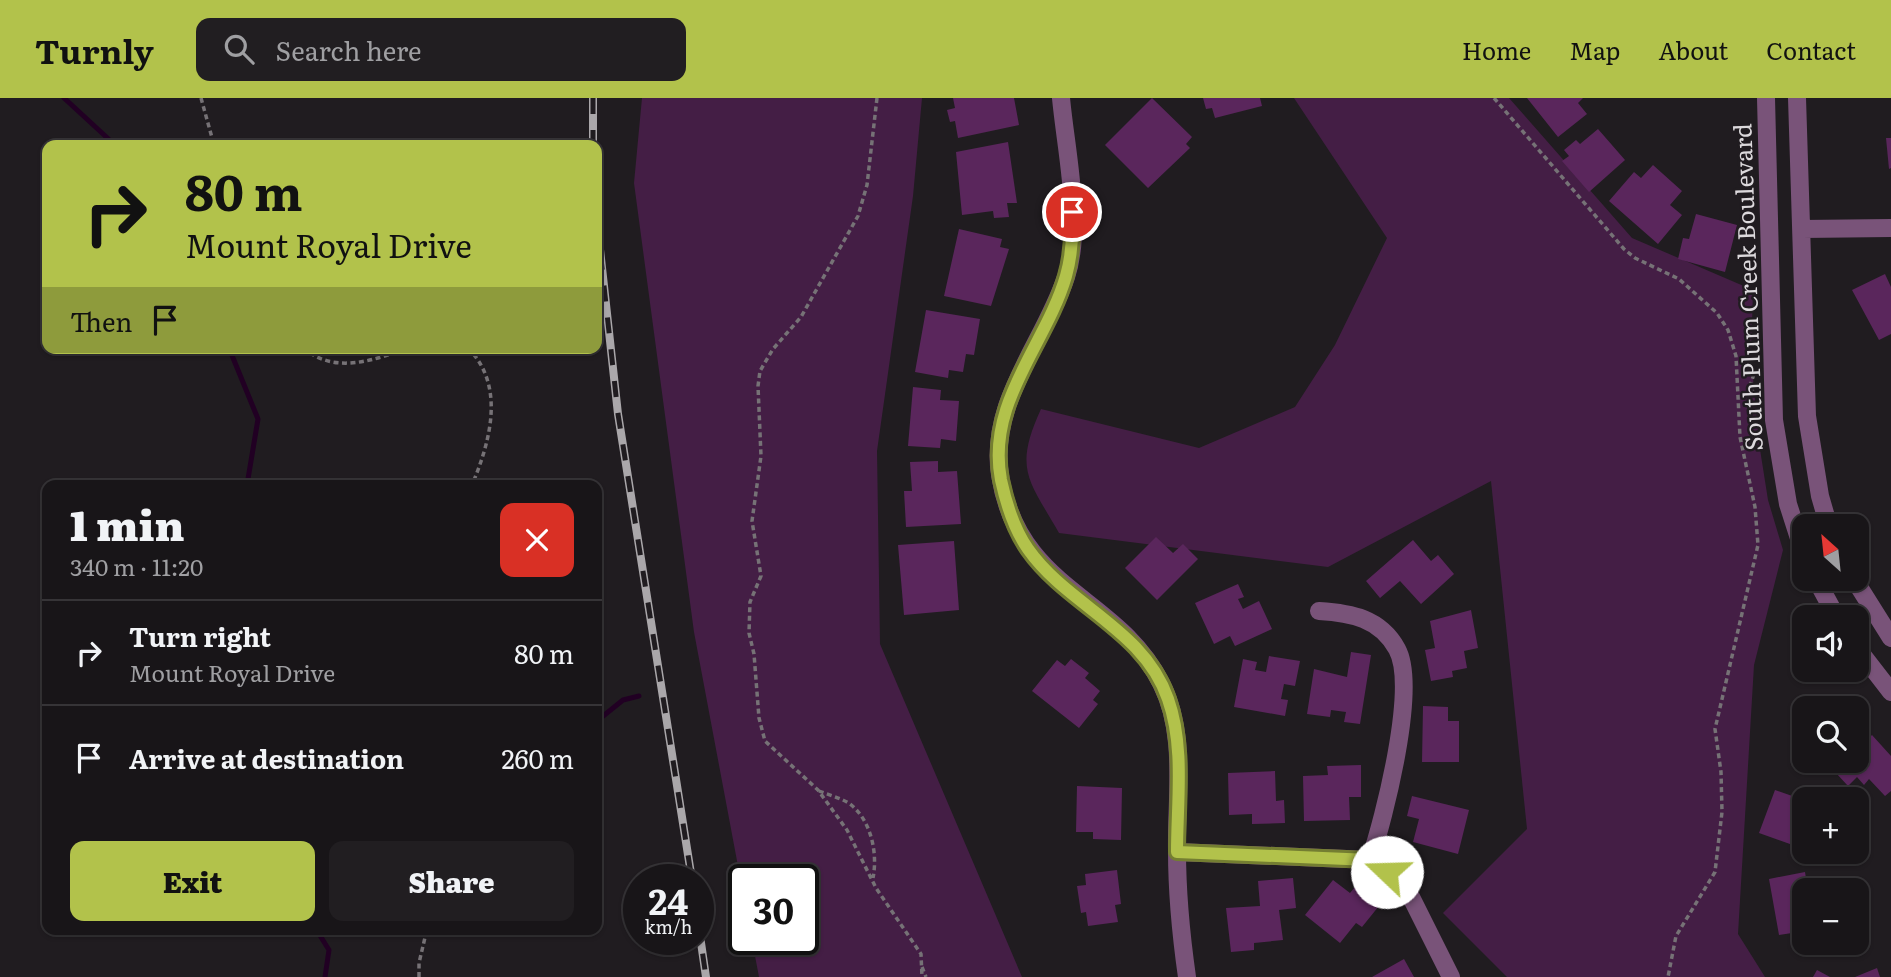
<!DOCTYPE html>
<meta charset="utf-8">
<style>
body{margin:0;font-family:Literata,serif;background:#211e21;color:#f1f3f6;height:100vh;display:flex;flex-direction:column;font-size:26px;white-space:nowrap}
*{box-sizing:border-box;margin:0}
p{font-size:23px;color:#9f9fa2}
.icon{flex:none;width:38px;height:38px;fill:none;stroke:currentColor;stroke-width:2;stroke-linecap:round;stroke-linejoin:round}
.map{position:relative;flex:1;overflow:hidden}
.sheet{position:absolute;left:42px;top:382px;width:560px;height:455px;display:flex;flex-direction:column;background:#181518;border-radius:14px;box-shadow:0 2px 5px #0004,0 0 0 2px #363437}
.sheet>*{flex:none}
.guide{position:absolute;left:42px;top:42px;width:560px;height:214px;border-radius:14px;box-shadow:0 2px 5px #0004,0 0 0 2px #363437;background:#b2c24b;color:#111;overflow:hidden}
.needle{width:46px;rotate:333deg}
.tools{position:absolute;left:1792px;top:416px;display:grid;gap:14px}
.tools a{display:grid;place-items:center;width:77px;height:77px;border-radius:14px;background:#181518;box-shadow:0 2px 5px #0004,0 0 0 2px #363437;font-size:35px}
.speed{position:absolute;left:623px;top:766px;display:flex;gap:14px;font-size:35px;font-weight:700;text-align:center}
.speed>*{display:grid;place-content:center;width:91px;height:91px;border-radius:50%;background:#181518;box-shadow:0 2px 5px #0004,0 0 0 2px #363437;line-height:1}
.speed small{font-size:18px;font-weight:400}
.speed .limit{border:4px solid #111;border-radius:10px;background:#fff;color:#111}
.pin{position:absolute;display:grid;place-items:center;width:60px;height:60px;color:#fff;margin:-30px;border:4px solid #fff;border-radius:50%;box-shadow:0 2px 7px #0007}
.me{position:absolute;width:77px;margin:-38px;rotate:291deg;stroke-linejoin:round;filter:drop-shadow(0 0 5px #0008)}
.turn{display:flex;align-items:center;gap:24px;height:147px;padding:0 28px;font-size:32px}
.turn .icon{width:91px;height:91px;stroke-width:2.5}
.turn b{display:block;font-size:49px;line-height:60px}
.then{display:flex;align-items:center;height:66px;padding:0 28px;background:#0003;gap:14px;font-size:26px}
.round{display:grid;place-items:center;flex:none;width:74px;height:74px;border-radius:14px;background:#211e21}
.head{display:flex;align-items:center;justify-content:space-between;height:119px;padding:0 28px}
h1{font-size:42px;font-weight:800;line-height:52px}
.cta{display:flex;gap:14px;margin-top:auto;padding:14px 28px}
.cta a{flex:1;height:80px;border-radius:14px;background:#b2c24b;color:#111;font-size:28px;font-weight:800;line-height:80px;text-align:center}
.cta a+a{background:#211e21;color:#f1f3f6}
ul{padding:0;list-style:none}
li{display:flex;align-items:center;gap:21px;height:105px;padding:0 28px;border-top:2px solid #363437}
li div{flex:1}
li b{display:block;font-size:26px}
li em{font-style:normal}
header{display:flex;align-items:center;gap:42px;box-sizing:border-box;height:98px;padding:0 35px;background:#b2c24b;color:#111}
header strong{font-size:33px}
nav{display:flex;gap:38px;margin-inline-start:auto;font-size:24px}
.search{width:490px;height:63px;background:#211e21;display:flex;align-items:center;gap:18px;box-sizing:border-box;padding:0 24px;border-radius:14px;color:#9f9fa2;font-size:26px}
.map>svg:first-child{display:block}
.green{fill:#441e45}
.lines{fill:none;stroke-linecap:round;stroke-linejoin:round}
.stream{stroke:#210023;stroke-width:5}
.building{fill:#5a265c}
.path{stroke:#767276;stroke-width:3.5;stroke-dasharray:5 3.5;stroke-linecap:butt}
.minor{stroke:#795379;stroke-width:18}
.tertiary{stroke:#795379;stroke-width:18}
.rail-casing{stroke:#aaa7aa;stroke-width:8}
.rail{stroke:#201c20;stroke-width:5;stroke-dasharray:16;stroke-linecap:butt}
.route-casing{stroke:#747e31;stroke-width:18}
.route{stroke:#b2c24b;stroke-width:12}
.labels{text-anchor:middle;stroke-width:5;stroke-linejoin:round;paint-order:stroke}
.street-label{font-size:24px;fill:#dcd9dc;stroke:#201c20}
</style>
<header>
<strong>Turnly</strong>
<div class="search"><svg class="icon" aria-label="search" viewBox="0 0 24 24"><circle cx="10" cy="10" r="6"/><path d="M15 15l6 6"/></svg>Search here</div>
<nav><a>Home</a><a>Map</a><a>About</a><a>Contact</a></nav>
</header>
<div class="map">
<svg width="1891" height="879" viewBox="0 0 1891 879">
<rect width="100%" height="100%" fill="#201c20"/>
<!-- green -->
<path class="green" d="M642 0H922L913 98 877 353 880 546 1022 879H759L752 842H803V782H744V800L694 534 634 85Z
M1294 0H1509L1632 140 1753 192 1751 259 1759 345 1768 402 1783 452 1754 567 1738 836 1765 879H1507L1443 815 1527 731 1491 383 1328 469 1059 435C1029 382 1013 372 1041 311L1199 350 1295 309 1335 247 1387 140Z"/>
<g class="lines">
<!-- stream -->
<path class="stream" d="M64 0 115 47
M229 250 258 321 247 387
M597 623 623 602 639 598
M316 831 329 852 325 879"/>
</g>
<!-- building -->
<path class="building" d="M953 0H1014L1019 27 958 40 955 23 950 24 947 12 955 10Z
M1152 0 1192 39 1186 46 1190 50 1148 90 1105 47Z
M1203 0H1260L1262 8 1215 20 1212 10 1206 11Z
M1527 0H1583L1578 5 1587 16 1558 39Z
M1598 31 1625 62 1589 94 1562 63 1569 58 1564 52 1576 42 1580 46Z
M1886 40H1891V70L1889 71Z
M1008 44 1017 105H1007L1009 119 994 120 993 113 962 117 956 54Z
M1653 67 1682 93 1670 107 1682 117 1658 146 1609 103 1634 74 1641 80Z
M1696 116 1737 127 1725 174 1678 161 1683 140 1689 141Z
M959 131 1002 141 1000 149 1009 151 991 208 944 198Z
M1885 176 1891 189V236L1879 242 1852 192Z
M926 212 980 221 974 257 966 256 963 274 949 272 948 280 915 274Z
M913 289 941 292 940 302 959 303 956 343 941 341 940 350 908 348Z
M938 363V374L957 373 961 426 906 429 904 393H912L910 364Z
M1156 439 1173 455 1183 446 1198 461 1157 502 1125 470Z
M1413 442 1431 463 1438 457 1454 476 1421 506 1400 483 1380 500 1366 483Z
M954 443 959 512 904 517 898 447Z
M1238 486 1244 499 1238 501 1243 511 1259 503 1272 531 1235 548 1230 538 1214 546 1195 505Z
M1471 512 1478 550 1464 553 1467 570 1452 573 1453 579 1431 583 1425 552 1435 550 1430 523Z
M1351 554 1371 557 1360 626 1344 624 1346 614 1331 612 1330 619 1307 616 1314 571 1347 579Z
M1269 558 1300 563 1295 588 1284 586 1281 601 1288 602 1285 618 1234 609 1243 561 1257 564 1255 572 1266 574Z
M1071 561 1089 575 1085 580 1100 593 1093 602 1098 606 1079 630 1032 593 1057 562 1065 568Z
M1423 608 1448 609V623H1459V664H1422Z
M1857 631 1867 642 1872 637 1891 658V693L1885 698 1869 681 1864 687 1857 679 1848 688 1825 663H1857Z
M1361 667V699H1349L1350 722 1304 723 1303 678 1328 677 1327 668Z
M1275 673 1276 703 1284 702 1285 725 1252 726V716L1229 717 1228 675Z
M1077 688 1122 690 1121 742 1093 741V734H1076Z
M1775 692 1798 700 1799 695 1818 701 1804 702V751L1759 735Z
M1412 698 1469 712 1458 756 1413 744 1419 721 1407 718Z
M1117 772 1121 806 1115 807 1118 824 1088 828 1086 814 1081 815 1077 788 1086 787 1085 776Z
M1805 774 1808 793H1804V843L1794 845 1792 835 1779 837 1769 781Z
M1293 780 1296 810 1279 812 1283 842 1254 845V852L1231 854 1226 810 1260 808 1258 783Z
M1333 782 1350 795 1359 784 1383 803 1362 829 1356 825 1340 845 1305 817Z
M1404 861 1414 879H1372Z
M1877 870 1880 879H1855Z
M1817 872 1830 879H1813Z"/>
<g class="lines">
<!-- path -->
<path class="path" d="M201 0 214 47
M877 0 867 87 858 118 801 219 773 251 760 273 758 288 761 358 752 423 761 478 750 504 749 535 754 556 759 620 765 643 818 692 847 732 876 790 921 856 922 879
M1494 0 1624 151 1635 160 1679 181 1717 215 1728 232 1736 258 1740 339 1755 409 1758 447 1715 631 1721 674 1722 714 1715 774 1676 838 1668 879
M1751 162 1748 171 1752 177
M303 250C336 277 373 262 409 250
M468 250C506 288 490 344 472 387
M1754 276 1750 288 1755 298
M819 693C829 697 841 700 850 706 871 722 878 755 873 780
M922 869 926 879
M419 879V865L427 831"/>
<!-- minor -->
<path class="minor" d="M1319 513C1351 515 1380 520 1397 551 1418 589 1384 720 1370 762
M1177 754 1370 762 1404 785 1451 879"/>
<!-- tertiary -->
<path class="tertiary" d="M1061 0C1066 54 1083 127 1066 179 1044 245 989 303 1000 377 1018 493 1118 498 1161 585 1187 636 1176 698 1177 752 1177 795 1181 837 1187 879
M1766 0 1774 322 1788 406 1804 456
M1797 0 1807 318 1820 398 1829 429
M1802 131 1891 130
M1816 481 1837 520
M1854 481 1891 540
M1857 550 1891 594"/>
<!-- rail casing -->
<g class="rail-casing">
<path id="rail" d="M593 0V47
M597 124 618 316 692 782
M698 824 706 879"/>
</g>
<!-- rail -->
<use href="#rail" class="rail"/>
</g>
<g class="lines">
<!-- route casing -->
<g class="route-casing">
<path id="route" d="M1072 114C1073 135 1072 157 1066 178 1046 247 986 304 1001 382 1006 405 1014 431 1028 451 1068 508 1144 531 1168 601 1185 649 1177 704 1177 754L1370 762 1387 774"/>
</g>
<!-- route -->
<use href="#route" class="route"/>
</g>
<g class="labels">
<!-- street labels -->
<g class="street-label">
<text transform="translate(1749 189) rotate(-92)" y="8">South Plum Creek Boulevard</text>
</g>
</g>
</svg>
<div class="tools">
<a><svg class="needle" viewBox="-14 -14 28 28"><path d="M0-13l5 13h-10z" fill="#e53935"/><path d="M0 13l5-13h-10z" fill="#9f9fa2"/></svg></a>
<a><svg class="icon" aria-label="sound" viewBox="0 0 24 24"><path d="M4 9h4l5-4v14l-5-4H4zM17 9q2 3 0 6"/></svg></a>
<a><svg class="icon" aria-label="search" viewBox="0 0 24 24"><circle cx="10" cy="10" r="6"/><path d="M15 15l6 6"/></svg></a>
<a>+</a>
<a>−</a>
</div>
<div class="speed"><div>24<small>km/h</small></div><div class="limit">30</div></div>
<div class="pin" style="left:1072px;top:114px;background:#d93025"><svg class="icon" aria-label="arrive" viewBox="0 0 24 24"><path d="M6 21V4h12l-3 4 3 4H6"/></svg></div>
<svg class="me" style="left:1387px;top:774px" viewBox="-20 -20 40 40"><circle r="19" fill="#fff"/><path d="M0-13L10 11 0 6-10 11z" fill="#b2c24b"/></svg>
<div class="guide">
<div class="turn"><svg class="icon" aria-label="right" viewBox="0 0 24 24"><path d="M7 20v-9h11M14 6l5 5-5 5"/></svg><div><b>80 m</b>Mount Royal Drive</div></div>
<div class="then">Then<svg class="icon" aria-label="arrive" viewBox="0 0 24 24"><path d="M6 21V4h12l-3 4 3 4H6"/></svg></div>
</div>
<section class="sheet">
<div class="head"><div><h1>1 min</h1><p>340 m · 11:20</p></div><a class="round" style="background:#d93025;color:#fff"><svg class="icon" aria-label="close" viewBox="0 0 24 24"><path d="M6 6l12 12M18 6L6 18"/></svg></a></div>
<ul>
<li><svg class="icon" aria-label="right" viewBox="0 0 24 24"><path d="M7 20v-9h11M14 6l5 5-5 5"/></svg><div><b>Turn right</b><p>Mount Royal Drive</p></div><em>80 m</em></li>
<li><svg class="icon" aria-label="arrive" viewBox="0 0 24 24"><path d="M6 21V4h12l-3 4 3 4H6"/></svg><div><b>Arrive at destination</b></div><em>260 m</em></li>
</ul>
<div class="cta"><a>Exit</a><a>Share</a></div>
</section>
</div>
